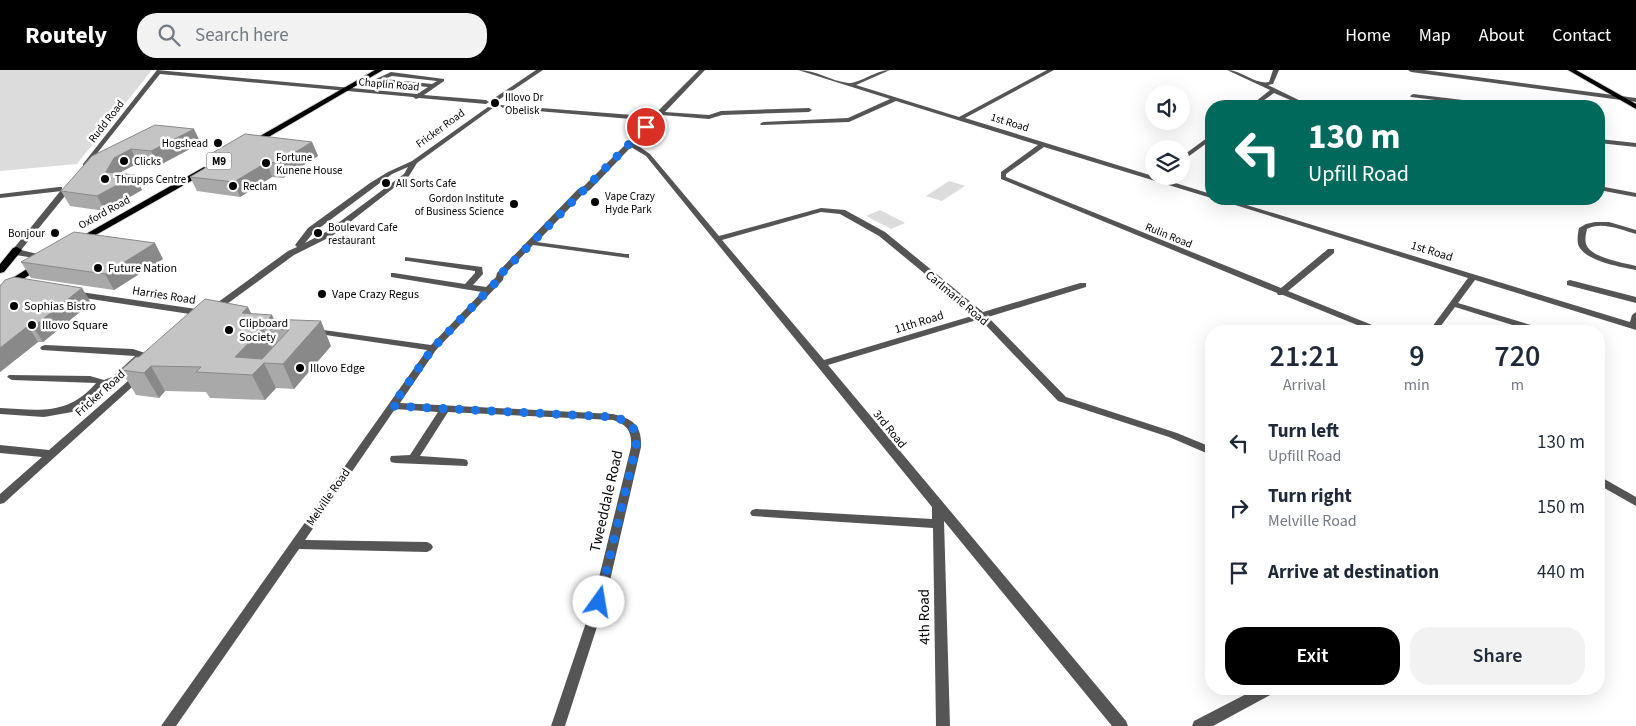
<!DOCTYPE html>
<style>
body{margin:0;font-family:"Source Sans 3",sans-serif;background:#f2f2f3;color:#1f2937;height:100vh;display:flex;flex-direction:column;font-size:19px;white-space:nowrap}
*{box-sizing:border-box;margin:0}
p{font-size:16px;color:#747a83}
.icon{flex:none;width:28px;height:28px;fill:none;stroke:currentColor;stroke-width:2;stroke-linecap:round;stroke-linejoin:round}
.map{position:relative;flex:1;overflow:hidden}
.sheet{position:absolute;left:1205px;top:255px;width:400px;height:370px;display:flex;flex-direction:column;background:#fff;border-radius:20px;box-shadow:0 5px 20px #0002}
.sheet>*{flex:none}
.banner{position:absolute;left:1205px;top:30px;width:400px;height:105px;border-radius:20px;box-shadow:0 5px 20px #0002;background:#00695c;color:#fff;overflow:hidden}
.buttons{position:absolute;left:1145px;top:15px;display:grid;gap:10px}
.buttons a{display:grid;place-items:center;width:45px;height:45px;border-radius:50%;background:#fff;box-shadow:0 5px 20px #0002;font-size:25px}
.pin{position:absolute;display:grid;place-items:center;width:42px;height:42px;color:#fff;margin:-21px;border:2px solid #fff;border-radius:50%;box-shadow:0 1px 5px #0007}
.me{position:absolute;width:55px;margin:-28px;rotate:13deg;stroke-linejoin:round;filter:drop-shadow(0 0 4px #0008)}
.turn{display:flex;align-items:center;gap:18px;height:105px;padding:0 20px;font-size:22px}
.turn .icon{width:65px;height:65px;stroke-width:2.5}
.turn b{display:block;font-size:35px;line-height:42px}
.eta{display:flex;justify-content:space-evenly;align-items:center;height:85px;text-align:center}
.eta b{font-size:30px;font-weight:600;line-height:35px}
.button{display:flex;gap:10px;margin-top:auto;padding:10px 20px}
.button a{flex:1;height:58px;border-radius:20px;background:#000;color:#fff;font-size:20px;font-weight:600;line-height:58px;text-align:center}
.button a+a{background:#f2f2f3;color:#1f2937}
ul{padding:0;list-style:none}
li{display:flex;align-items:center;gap:15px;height:65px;padding:0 20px}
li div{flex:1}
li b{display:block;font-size:19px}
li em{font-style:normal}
header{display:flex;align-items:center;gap:30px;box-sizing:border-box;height:70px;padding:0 25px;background:#000;color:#fff}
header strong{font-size:24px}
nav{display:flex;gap:28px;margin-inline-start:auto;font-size:18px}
.search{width:350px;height:45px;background:#f2f2f3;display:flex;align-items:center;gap:12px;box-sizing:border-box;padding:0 18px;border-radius:20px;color:#747a83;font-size:19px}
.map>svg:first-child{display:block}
.green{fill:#dcdcdc}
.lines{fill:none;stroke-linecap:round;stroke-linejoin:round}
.primary-casing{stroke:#dbdbdb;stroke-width:2}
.street{fill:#555;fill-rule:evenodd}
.primary{fill:#000;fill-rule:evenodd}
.wall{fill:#a9a9a9}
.shaded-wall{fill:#898989}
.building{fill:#c4c4c4;stroke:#898989;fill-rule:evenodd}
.route{stroke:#1a73e8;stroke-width:9;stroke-dasharray:0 16.2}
.poi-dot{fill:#000;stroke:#fff;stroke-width:2}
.labels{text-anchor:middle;stroke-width:5;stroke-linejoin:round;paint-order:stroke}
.far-street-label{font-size:11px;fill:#000;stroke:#fff}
.far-poi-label{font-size:11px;fill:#000;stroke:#fff;text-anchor:start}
.shield{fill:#fff;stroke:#4c4c4c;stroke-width:1}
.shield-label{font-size:11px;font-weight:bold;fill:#000}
.street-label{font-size:12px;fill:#000;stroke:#fff}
.poi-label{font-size:12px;fill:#000;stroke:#fff;text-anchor:start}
.near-street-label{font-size:15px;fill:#000;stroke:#fff}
</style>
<header>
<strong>Routely</strong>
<div class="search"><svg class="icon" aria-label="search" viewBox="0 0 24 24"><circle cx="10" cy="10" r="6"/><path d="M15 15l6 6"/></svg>Search here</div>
<nav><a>Home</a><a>Map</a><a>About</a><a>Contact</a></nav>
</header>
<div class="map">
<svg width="1636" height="656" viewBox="0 0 1636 656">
<rect width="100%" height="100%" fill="#fff"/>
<!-- green -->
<path class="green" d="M0 0H152L77 94 0 101Z
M949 111 965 116 942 131 926 126Z
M880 140 905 153 891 159 866 146Z"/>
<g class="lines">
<!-- primary casing -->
<g class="primary-casing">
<path id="primary" d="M375 0H383L253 76 246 74Z
M1568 0H1576L1636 34V39Z
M204 97 208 100 207 102 78 175H72L70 173Z
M17 177 22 180 4 202 0 203V194L13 178Z
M41 190 45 191V195L0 224V216Z"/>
</g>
<!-- street -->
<path class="street" d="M157 0 417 24 428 17 377 12 374 10 391 2 444 9V11L424 25 486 30 489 32 486 34 419 28 416 29 413 27 160 4 87 96H83V94ZM392 6 437 11 432 14 384 9Z
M536 0H543L497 31H493V29Z
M699 0H705L665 42 709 45 721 41 809 38 812 40 809 42 722 45 709 49 662 45 634 73 650 84 719 166 821 138 845 140 885 162 983 242 1080 213H1086V217L988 247 1066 327 1177 363 1211 377V385L1169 367 1058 331 980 249 828 295 1126 651 1128 656H1112L944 451 950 656H936L933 458 752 446 750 443 752 440 756 439 932 449V437L646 86 631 77 590 120 584 123 537 172 626 184H629V188L533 175 504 205 503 210 436 280 400 333 613 344C633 349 642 355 641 377L605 532 565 656H551L593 532 631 377C632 362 628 355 613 350L448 342 420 386 463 389 467 390 468 393 467 396 395 393 391 392 390 389 391 386 410 385 438 342 395 339 305 470 427 472 431 474 433 477 431 480 427 482 299 479 176 656H161L427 280 312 263 309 262 307 260 309 258 431 275 482 222 391 207V203H394L465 214 475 203V201L408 191H405V187L482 197 483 204 473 215 486 217 496 207 497 203 578 119 584 116 654 46 631 49 503 38 500 36 501 35 633 45 658 41ZM821 142 840 144 879 166 975 245 824 290 722 170Z
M798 0C816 0 831 11 848 13 859 14 876 0 890 0L856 15 959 47 1047 0H1054L965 48 1211 124V128L1044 77 1006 104V107L1281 218 1328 179H1334V183L1288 221 1382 259 1384 261H1372L1283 225H1278L1277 223 1001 109V102L1038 75 896 31 849 52 761 55 760 54 763 52 848 48 890 29Z
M1227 0C1242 0 1255 15 1269 12L1273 0H1279L1273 14 1268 15 1311 36H1304L1274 23 1256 36H1250L1270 20Z
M1408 0H1424L1636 28V32L1411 2Z
M1413 24 1496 34 1499 36H1483L1411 27 1410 26Z
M488 37 493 38 417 93 409 106 332 166 294 185 216 242H210L209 240 210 238 288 181 297 177 295 175 308 158 370 113 388 102 412 91ZM408 97 404 104 326 162 305 173 314 162 392 104Z
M1211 65V70L1181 92V87Z
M1599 69 1636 73V77L1599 73Z
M1599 116 1636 123V127L1599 120Z
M59 117H62V121L0 128V124Z
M62 119 69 121 21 180 46 186V190L16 185 13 180 14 178Z
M1216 129H1227L1630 252 1632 245 1636 242V260L1475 210 1458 233 1544 259 1545 261H1532L1455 237 1437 261H1429L1468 208Z
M1595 152H1609L1636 160V164C1621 160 1602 151 1587 159 1586 164 1584 171 1587 176 1593 188 1624 193 1636 196V200C1621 197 1583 191 1578 174 1577 169 1578 163 1579 158L1586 154Z
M1570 210 1636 227V233L1567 215V211Z
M74 221 203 240 207 243 203 246 71 226 70 224 71 222Z
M45 275 133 279 145 283 147 285 118 311 103 317 95 327 84 336 72 342 44 347 0 344V338C39 340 68 346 96 313L12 310 7 307 9 305 90 306 104 310 112 307 135 286 42 280 40 278 42 276Z
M139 303 144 306 142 308 4 433 0 434V424L42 387 0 383V375L49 380 136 304Z
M1599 406 1636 427V436L1599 415Z
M1256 619H1276L1274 623 1213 656H1192L1194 651Z"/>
<!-- primary -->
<use href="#primary" class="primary"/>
</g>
<!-- wall -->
<path class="wall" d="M155 55 201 73 158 96 138 93 121 102 120 103 142 120 105 141 70 136 61 121Z
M312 72 318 86 283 108 272 107 240 127 197 121 190 107 211 95 207 86Z
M163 189 114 220 31 208 21 192Z
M0 216 82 218 91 233 43 272H38L0 302Z
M251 244 274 249 331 276 294 319 276 318 265 330 210 328 206 322 165 321 159 328 136 325 121 300 139 287Z"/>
<!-- shaded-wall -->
<path class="shaded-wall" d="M194 59 201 73 158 96 151 81Z
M312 72 318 86 283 108 277 93Z
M131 79 138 93 121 102 113 116 106 102 114 88Z
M267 92 272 107 240 127 234 112Z
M135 105 142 120 105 141 97 126Z
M155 173 163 189 114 220 105 204Z
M82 218 91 233 43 272 33 257Z
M248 237 260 261 242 243Z
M272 245 279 259 268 249Z
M321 251 331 276 294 319 283 294Z
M28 256 38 272 0 302V278Z
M263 258 275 283 264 293 276 318 265 330 252 305 235 287Z
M151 296 165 321 159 328 144 303Z"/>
<!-- building -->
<path class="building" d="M155 55 194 59 151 81 131 79 114 88 106 102 135 105 97 126 61 121 92 86Z
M245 64 312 72 277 93 267 92 234 112 190 107 224 87 207 86Z
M74 162 155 173 105 204 21 192Z
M14 207 82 218 33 257 28 256 0 278V216L5 210Z
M205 229 248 237 242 243 272 245 268 249 321 251 283 294 264 293 252 305 196 302 201 297 151 296 144 303 121 300 136 287H139ZM263 258 289 260 262 289 235 287Z"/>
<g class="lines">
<!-- route -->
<path class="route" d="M599 532 636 377C638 358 631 351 613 347L392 336 433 278 500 208V205L646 57"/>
</g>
<!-- markers -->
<g class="poi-dot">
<circle cx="495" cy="33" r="5"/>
<circle cx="218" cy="73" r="5"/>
<circle cx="124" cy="91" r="5"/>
<circle cx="266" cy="93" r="5"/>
<circle cx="105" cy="109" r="5"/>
<circle cx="386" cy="113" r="5"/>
<circle cx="233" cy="116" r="5"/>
<circle cx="595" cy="132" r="5"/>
<circle cx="514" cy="134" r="5"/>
<circle cx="55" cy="163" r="5"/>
<circle cx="318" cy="163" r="5"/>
<circle cx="98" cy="198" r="5"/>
<circle cx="322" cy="224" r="5"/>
<circle cx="14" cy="236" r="5"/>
<circle cx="32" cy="255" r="5"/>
<circle cx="229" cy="260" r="5"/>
<circle cx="300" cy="298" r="5"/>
</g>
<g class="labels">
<!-- far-street labels -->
<g class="far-street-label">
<text transform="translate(389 14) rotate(5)" y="4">Chaplin Road</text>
<text transform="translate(106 51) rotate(-52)" y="4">Rudd Road</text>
<text transform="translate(1010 52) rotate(17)" y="4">1st Road</text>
<text transform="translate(440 58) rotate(-36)" y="4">Fricker Road</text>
<text transform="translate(104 142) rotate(-29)" y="4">Oxford Road</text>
<text transform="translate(1169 165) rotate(22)" y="4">Rulin Road</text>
</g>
<!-- far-poi labels -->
<g class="far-poi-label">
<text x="505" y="31">Illovo Dr<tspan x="505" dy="13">Obelisk</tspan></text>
<text x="208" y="77" text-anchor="end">Hogshead</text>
<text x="276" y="91">Fortune<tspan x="276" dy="13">Kunene House</tspan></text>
<text x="134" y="95">Clicks</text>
<text x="115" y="113">Thrupps Centre</text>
<text x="396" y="117">All Sorts Cafe</text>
<text x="243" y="120">Reclam</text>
<text x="605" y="130">Vape Crazy<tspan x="605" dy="13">Hyde Park</tspan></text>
<text x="504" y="132" text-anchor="end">Gordon Institute<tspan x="504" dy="13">of Business Science</tspan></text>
<text x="328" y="161">Boulevard Cafe<tspan x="328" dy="13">restaurant</tspan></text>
<text x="45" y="167" text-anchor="end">Bonjour</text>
</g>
<!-- shield labels -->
<rect class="shield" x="206.5" y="82.5" width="25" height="17" rx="4"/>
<g class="shield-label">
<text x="219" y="95">M9</text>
</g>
<!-- street labels -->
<g class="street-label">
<text transform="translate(1432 181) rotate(17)" y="4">1st Road</text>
<text transform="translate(164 225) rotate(9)" y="4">Harries Road</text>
<text transform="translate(957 228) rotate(40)" y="4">Carlmarie Road</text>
<text transform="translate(919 252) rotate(-17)" y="4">11th Road</text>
<text transform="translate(100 323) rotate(-42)" y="4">Fricker Road</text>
<text transform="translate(890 359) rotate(51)" y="4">3rd Road</text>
<text transform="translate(328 427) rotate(-55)" y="4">Melville Road</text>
</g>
<!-- poi labels -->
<g class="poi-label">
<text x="108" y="202">Future Nation</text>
<text x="332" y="228">Vape Crazy Regus</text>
<text x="24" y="240">Sophias Bistro</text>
<text x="239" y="257">Clipboard<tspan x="239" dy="14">Society</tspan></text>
<text x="42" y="259">Illovo Square</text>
<text x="310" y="302">Illovo Edge</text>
</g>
<!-- near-street labels -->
<g class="near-street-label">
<text transform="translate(606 431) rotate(-77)" y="5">Tweeddale Road</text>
<text transform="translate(924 547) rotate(-91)" y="5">4th Road</text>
</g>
</g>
</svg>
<div class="buttons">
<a><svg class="icon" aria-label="sound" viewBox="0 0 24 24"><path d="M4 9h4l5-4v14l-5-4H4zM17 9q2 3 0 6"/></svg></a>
<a><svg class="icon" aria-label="layers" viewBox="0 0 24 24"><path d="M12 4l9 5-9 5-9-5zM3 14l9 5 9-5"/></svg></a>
</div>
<div class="pin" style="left:646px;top:57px;background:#d93025"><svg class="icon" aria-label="arrive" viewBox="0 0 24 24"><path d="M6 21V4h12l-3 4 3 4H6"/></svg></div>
<svg class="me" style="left:599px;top:532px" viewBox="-20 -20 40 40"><circle r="19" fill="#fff"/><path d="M0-13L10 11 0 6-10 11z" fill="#1a73e8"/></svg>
<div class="banner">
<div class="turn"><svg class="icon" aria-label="left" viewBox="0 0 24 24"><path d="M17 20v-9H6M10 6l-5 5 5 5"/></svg><div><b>130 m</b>Upfill Road</div></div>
</div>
<section class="sheet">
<div class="eta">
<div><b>21:21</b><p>Arrival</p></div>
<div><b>9</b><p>min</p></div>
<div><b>720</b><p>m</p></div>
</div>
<ul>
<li><svg class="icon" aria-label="left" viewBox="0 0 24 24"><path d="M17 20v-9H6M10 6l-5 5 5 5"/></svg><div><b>Turn left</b><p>Upfill Road</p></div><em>130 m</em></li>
<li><svg class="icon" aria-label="right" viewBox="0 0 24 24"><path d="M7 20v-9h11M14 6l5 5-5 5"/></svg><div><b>Turn right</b><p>Melville Road</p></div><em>150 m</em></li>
<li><svg class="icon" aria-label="arrive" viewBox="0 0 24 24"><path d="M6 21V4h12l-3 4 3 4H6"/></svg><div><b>Arrive at destination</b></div><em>440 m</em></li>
</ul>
<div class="button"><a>Exit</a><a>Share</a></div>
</section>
</div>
